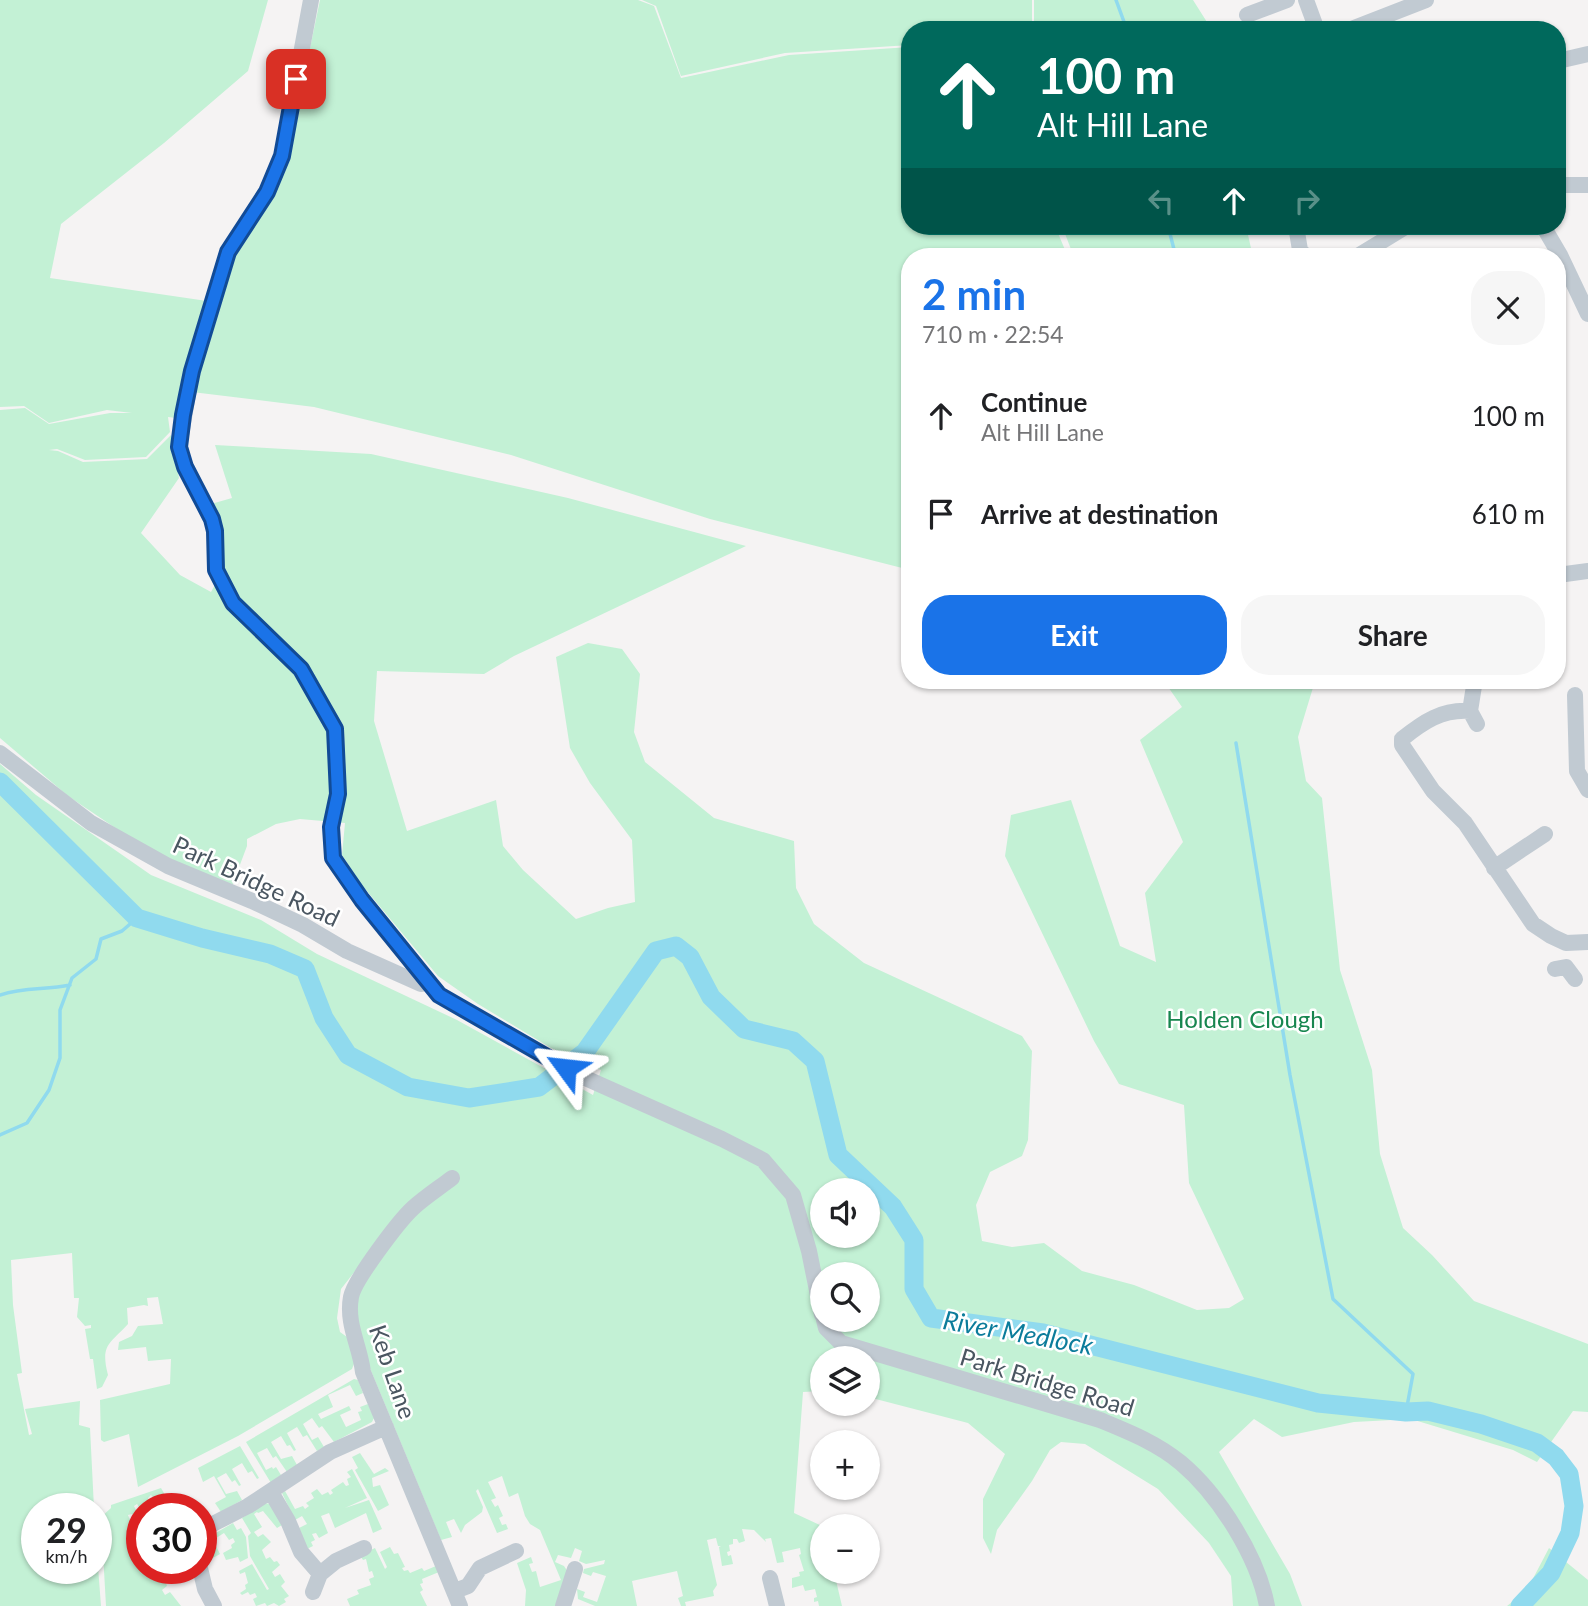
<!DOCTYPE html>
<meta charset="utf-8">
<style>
body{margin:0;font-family:Lato,sans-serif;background:#f6f6f6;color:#202124;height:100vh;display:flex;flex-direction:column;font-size:26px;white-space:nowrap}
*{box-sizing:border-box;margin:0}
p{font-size:23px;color:#757577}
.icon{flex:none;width:38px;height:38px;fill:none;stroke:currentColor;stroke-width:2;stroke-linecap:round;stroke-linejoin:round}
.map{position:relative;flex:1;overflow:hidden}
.details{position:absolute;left:901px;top:248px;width:665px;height:441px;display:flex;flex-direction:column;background:#fff;border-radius:28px;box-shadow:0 2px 5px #0004}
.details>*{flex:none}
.banner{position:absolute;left:901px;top:21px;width:665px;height:214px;border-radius:28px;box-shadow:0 2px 5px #0004;background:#00695c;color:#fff;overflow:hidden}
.controls{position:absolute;left:810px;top:1178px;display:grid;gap:14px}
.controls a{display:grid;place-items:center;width:70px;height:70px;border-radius:50%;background:#fff;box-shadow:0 2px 5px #0004;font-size:35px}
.speed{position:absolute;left:21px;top:1493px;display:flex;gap:14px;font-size:35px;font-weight:700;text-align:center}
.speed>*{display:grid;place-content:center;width:91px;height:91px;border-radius:50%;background:#fff;box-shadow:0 2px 5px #0004;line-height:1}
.speed small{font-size:18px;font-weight:400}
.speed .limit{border:10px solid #d22;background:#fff;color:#111}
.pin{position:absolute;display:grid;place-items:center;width:60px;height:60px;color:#fff;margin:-30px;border-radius:14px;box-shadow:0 4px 10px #0006}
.me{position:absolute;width:77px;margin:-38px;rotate:300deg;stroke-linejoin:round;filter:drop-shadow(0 0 5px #0008)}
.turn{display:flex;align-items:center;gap:24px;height:147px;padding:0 21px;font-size:32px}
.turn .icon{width:91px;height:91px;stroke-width:2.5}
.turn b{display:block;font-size:49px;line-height:60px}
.lanes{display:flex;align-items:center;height:66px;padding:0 21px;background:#0003;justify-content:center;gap:35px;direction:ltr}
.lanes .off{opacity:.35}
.round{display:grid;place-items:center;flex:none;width:74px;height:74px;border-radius:28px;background:#f6f6f6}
.headline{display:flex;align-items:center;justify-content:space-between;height:119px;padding:0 21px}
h1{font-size:42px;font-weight:700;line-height:52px;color:#1a73e8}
.cta{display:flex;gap:14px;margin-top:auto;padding:14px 21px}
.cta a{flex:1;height:80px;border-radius:28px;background:#1a73e8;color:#fff;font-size:28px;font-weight:700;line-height:80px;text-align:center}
.cta a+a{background:#f6f6f6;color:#202124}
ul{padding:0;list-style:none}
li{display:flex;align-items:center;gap:21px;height:98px;padding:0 21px}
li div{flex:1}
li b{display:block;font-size:26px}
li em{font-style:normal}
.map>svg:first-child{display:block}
.green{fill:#c3f1d5;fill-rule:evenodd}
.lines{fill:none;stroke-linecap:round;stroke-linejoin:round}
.stream{stroke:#90daee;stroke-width:3.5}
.river{stroke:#90daee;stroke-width:19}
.minor{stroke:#c1cad2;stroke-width:16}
.route-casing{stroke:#114b97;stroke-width:18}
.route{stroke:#1a73e8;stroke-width:12}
.labels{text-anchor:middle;stroke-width:5;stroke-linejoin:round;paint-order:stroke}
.street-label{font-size:24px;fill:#4a5661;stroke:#fff}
.park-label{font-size:24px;fill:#17864f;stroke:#fff}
.water-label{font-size:26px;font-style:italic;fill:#0c7c9b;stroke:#fff}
</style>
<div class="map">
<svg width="1588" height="1606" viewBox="0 0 1588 1606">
<rect width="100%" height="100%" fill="#f5f3f3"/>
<!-- green -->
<path class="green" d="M0 0H268L248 71 164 143 61 224 50 278 207 301 180 390 176 418 168 417 170 432 146 457 85 460 57 449 49 450 58 451 83 462 147 459 171 435 179 478 141 533 180 575 211 592 222 572 211 504 232 498 215 445 371 454 568 498 746 546 514 656 484 674 377 671 374 721 407 831 496 800 503 846 523 870 576 919 608 908 635 902 632 840 590 783 570 748 556 657 588 643 622 649 640 674 634 732 645 762 714 818 794 841 796 888 814 924 864 963 1022 1036 1032 1051 1028 1140 1022 1156 990 1172 976 1205 982 1241 1012 1247 1044 1243 1082 1271 1134 1285 1197 1310 1229 1308 1244 1299 1189 1183 1184 1105 1119 1084 1094 1041 1005 856 1011 815 1071 800 1120 946 1156 962 1145 893 1183 842 1140 740 1182 707 1164 681H1315L1298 737 1306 781 1322 798 1340 970 1372 1070 1380 1154 1403 1228 1432 1255 1474 1301 1588 1344V1412L1573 1411 1537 1462 1513 1450 1411 1419 1354 1422 1282 1437 1254 1419 1219 1452 1290 1574 1302 1606H1233L1231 1576 1209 1543 1158 1489 1085 1444 1061 1442 1050 1450 1032 1481 997 1530 991 1554 983 1538V1499L1005 1454 968 1423 868 1397V1358H822V1391L803 1392 794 1513 822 1526V1572H834L842 1606H819L818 1601 814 1602V1598L817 1597 815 1589 805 1591 803 1585 792 1588V1578L800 1576 799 1572 804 1571 799 1555 801 1554 800 1548 782 1552 784 1562 777 1563 771 1538 765 1539 766 1542 754 1530 742 1529 745 1541 739 1543 737 1539H733V1544L729 1545 730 1551 727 1552 728 1556 731 1555 733 1564 722 1566 719 1547 721 1546H718L716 1538 707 1540 717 1585 713 1591 714 1596 685 1602 686 1606H681L678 1598 683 1596 677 1571 632 1581 637 1606H595L578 1599 577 1589 585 1592 583 1597 597 1602 606 1576 593 1572 591 1576 583 1573 584 1569 604 1564 605 1560 586 1564 579 1561 582 1551 575 1548 571 1558 558 1555 555 1562 564 1566 568 1572 555 1606H525L526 1590 517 1563 531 1557 533 1563 529 1564 532 1572 536 1571 540 1587 561 1580 540 1530 530 1524 525 1516 518 1493 509 1497 502 1476 488 1482 496 1498 491 1500 495 1507 498 1505 503 1516 499 1518 502 1525 506 1524 508 1529 497 1533 478 1489 476 1491 483 1507 482 1512 465 1525 461 1533 454 1519 446 1522 452 1537 441 1540 369 1366 358 1332 357 1291 396 1219 341 1289 337 1318 340 1332 347 1337 355 1361 352 1369 238 1436 138 1487 129 1434 104 1442 101 1440 100 1400 170 1384 171 1359 148 1361 146 1347 118 1350 119 1342 132 1336 138 1326 163 1324 158 1297 147 1298 148 1306 144 1305 127 1308 128 1324C110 1344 100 1344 108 1375L102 1387 97 1389 93 1359H90L85 1329 91 1328V1325L85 1326 77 1317 79 1298H74L72 1253 11 1260 13 1305 22 1373 17 1374 29 1435 32 1434 25 1409 80 1401 79 1425 90 1428 94 1508H37V1568H96V1540L101 1606H0V764L36 795 151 875 261 920 317 954 457 1020 593 1095 601 1070 551 1048 478 1004 438 976 361 884 342 855 345 823 300 819 276 824 247 839V846L232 886 154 854 68 796 0 738V410L25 408 49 424 110 413H132L107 410 49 423 24 406 0 407ZM822 1190H868V1236H822ZM822 1274H868V1320H822Z
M320 0H638L654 6 681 78 789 55 910 47V226H1055L1068 257H910V570L710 519 511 455 314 407 192 392 232 256 288 154Z
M642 0H1032V30H910V45L785 53 681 76 656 6Z
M1034 0H1193L1212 30H1034Z
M1062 226H1246L1253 257H1074Z
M354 1379 358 1380 363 1393 356 1396 350 1385 328 1395 333 1407 318 1414 321 1419 349 1406 351 1410 340 1415 346 1427 361 1420 358 1412 362 1411 360 1407 368 1404 374 1418 372 1422 334 1442 322 1426 319 1428 312 1418 303 1424 312 1440 318 1437 324 1447 317 1451 307 1435 303 1437 297 1427 287 1433 296 1450 294 1451 290 1445 287 1446 281 1436 271 1442 281 1459 292 1456 297 1465 287 1472 276 1456 273 1458 267 1448 257 1453 266 1470 272 1467 273 1469 276 1467 281 1475 271 1483 246 1442Z
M240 1446 259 1478 257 1479 252 1471 248 1473 242 1463 232 1469 241 1485 239 1486 235 1480 232 1482 226 1473 217 1478 226 1494 237 1491 242 1500 221 1512 215 1503 226 1497 214 1476 203 1482 198 1468Z
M360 1453 374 1474 385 1468 389 1471 372 1478 373 1487 380 1485 389 1505 378 1511 355 1470 358 1468 352 1457Z
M352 1469 367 1498 345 1508 369 1500 382 1529 373 1533 366 1513 335 1528 329 1513 321 1516 328 1533 319 1538 316 1533 312 1534 315 1540 311 1542 313 1546 307 1549 299 1528 307 1524 302 1516 295 1520 282 1493 285 1491 295 1509 303 1506 305 1509 309 1506 306 1503 314 1498 311 1493 317 1489 322 1495 328 1492 330 1495 333 1493 331 1490 343 1482 346 1486 349 1485 347 1479 351 1477 347 1472Z
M161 1488 168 1500 159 1505 151 1495 148 1498 152 1507 142 1508V1511L137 1504 134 1506 138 1514 134 1517 132 1514 128 1515C131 1524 141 1537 142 1547L132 1533 127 1536 142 1553V1568H161L167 1577 170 1575 173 1579 166 1583 167 1586 162 1590 165 1595 170 1592 181 1606H106L101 1517 111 1508V1505Z
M265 1503 270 1504 282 1525 277 1528 263 1511 258 1513 257 1512 254 1514 262 1527 254 1532 258 1537 263 1534 271 1542 262 1550 266 1559 270 1557 274 1562 277 1561 280 1565 272 1572 275 1577 280 1574 285 1582 281 1586 289 1596 284 1599 286 1602 279 1606 274 1603 267 1606 265 1603 256 1606 253 1599 257 1597 255 1593 250 1595 248 1592 242 1595 240 1593 246 1589 245 1585 248 1583 245 1572 240 1574 239 1571 252 1564 267 1590 269 1589 250 1556 248 1536 251 1533 242 1518Z
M233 1523 237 1530 241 1528 246 1537 248 1558 240 1562 238 1557 226 1560 223 1553 232 1548 231 1545 235 1542 233 1538 229 1540 224 1533 213 1540 220 1554 206 1562 207 1538Z
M390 1547 394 1554 398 1553 405 1567 402 1568 404 1571 408 1570 410 1573 422 1568 424 1571 436 1566 439 1572 422 1579 423 1583 420 1584 423 1590 420 1592 427 1606H350L347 1599 359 1594 357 1590 371 1585 369 1579 374 1577 372 1571 369 1572 366 1559 363 1560 360 1555 375 1548 385 1569 387 1567 380 1552Z
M1549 1548 1588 1580V1606H1507L1527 1590Z"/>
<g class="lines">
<!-- stream -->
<path class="stream" d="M1116 0 1127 30
M1168 226 1176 257
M1236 743 1290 1075 1333 1299 1413 1374 1406 1412
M0 995C24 987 45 990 70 985
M0 1135 27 1123 49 1090 60 1058V1010L72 978 96 959 101 939 122 931 137 918"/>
<!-- river -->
<path class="river" d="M0 782 137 918 202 938 270 954 305 969 324 1018 348 1055 408 1087 469 1098 539 1087 585 1052 656 951 676 946 690 957 711 997 744 1029 793 1041 815 1061 838 1155 893 1207 914 1240V1289L931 1318 1043 1333 1318 1403 1406 1412 1428 1411 1481 1424 1537 1443 1556 1457 1569 1474 1574 1506 1570 1533 1551 1573 1520 1606"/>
<!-- minor -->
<path class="minor" d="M311 0 282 156 267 192 228 252 192 371 179 447 185 467 212 519 215 531 216 570 233 603 301 669 336 729 338 795 331 827 333 857 362 900 439 995 583 1077 722 1139 763 1160 793 1195 809 1251 822 1315
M1306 0 1317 30
M1247 15 1287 0
M1349 30 1426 0
M1558 61 1588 54
M1558 185H1588
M1296 226 1300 250 1306 257
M1543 226 1560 255 1588 314
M1356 257 1407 226
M1558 575 1588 571
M1474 686 1470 711 1477 724
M1575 695 1577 771 1588 790
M1470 711C1442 709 1423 722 1402 739V745L1433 791 1465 823 1533 924 1551 936 1566 943 1588 942
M0 753 91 823 168 866 252 901 303 925 347 951 421 984 426 980
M1494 868 1545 834
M1555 969 1566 967 1575 979
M452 1178C439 1188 425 1197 413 1208 399 1221 354 1280 351 1297 346 1324 360 1346 363 1372L460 1606
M824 1320 826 1328 841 1343 1100 1420C1129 1432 1157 1443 1181 1463 1219 1495 1258 1557 1267 1606
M271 1492 288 1521 301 1552 320 1574 336 1561 364 1548
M201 1530 248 1506 330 1452 386 1427
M200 1568 205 1589 214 1606
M770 1578 777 1606
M455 1591 468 1586 480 1568 516 1551
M313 1592 320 1574
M563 1606 575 1569"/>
</g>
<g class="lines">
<!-- route casing -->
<g class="route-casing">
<path id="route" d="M296 79 282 156 267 192 228 252 192 371 183 415 179 447 185 467 212 519 215 531 216 570 233 603 301 669 335 729 338 794 331 827 333 858 362 900 439 995 566 1068"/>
</g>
<!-- route -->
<use href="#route" class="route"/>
</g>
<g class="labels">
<!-- street labels -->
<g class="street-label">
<text transform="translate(256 882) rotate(25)" y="8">Park Bridge Road</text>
<text transform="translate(392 1372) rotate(71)" y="8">Keb Lane</text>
<text transform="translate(1047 1383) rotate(17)" y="8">Park Bridge Road</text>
</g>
<!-- park labels -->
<g class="park-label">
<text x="1245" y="1028">Holden Clough</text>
</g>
<!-- water labels -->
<g class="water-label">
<text transform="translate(1018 1333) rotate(10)" y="9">River Medlock</text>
</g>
</g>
</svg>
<div class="controls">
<a><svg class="icon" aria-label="sound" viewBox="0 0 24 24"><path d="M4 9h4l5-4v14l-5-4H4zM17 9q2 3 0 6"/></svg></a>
<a><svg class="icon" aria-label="search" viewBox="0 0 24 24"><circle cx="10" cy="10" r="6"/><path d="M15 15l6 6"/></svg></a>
<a><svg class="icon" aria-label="layers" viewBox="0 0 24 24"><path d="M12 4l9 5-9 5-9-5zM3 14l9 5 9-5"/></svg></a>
<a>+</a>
<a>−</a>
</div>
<div class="speed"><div>29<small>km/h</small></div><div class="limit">30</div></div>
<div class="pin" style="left:296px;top:79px;background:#d93025"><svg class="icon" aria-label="arrive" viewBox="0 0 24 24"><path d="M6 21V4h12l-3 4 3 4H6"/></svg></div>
<svg class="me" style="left:566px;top:1068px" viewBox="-20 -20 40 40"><path d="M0-17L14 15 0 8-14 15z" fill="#1a73e8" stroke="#fff" stroke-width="4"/></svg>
<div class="banner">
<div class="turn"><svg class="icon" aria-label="ahead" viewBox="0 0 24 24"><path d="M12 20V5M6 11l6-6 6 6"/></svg><div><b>100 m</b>Alt Hill Lane</div></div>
<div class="lanes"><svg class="icon off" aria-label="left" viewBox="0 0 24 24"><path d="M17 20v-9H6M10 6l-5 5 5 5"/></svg><svg class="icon" aria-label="ahead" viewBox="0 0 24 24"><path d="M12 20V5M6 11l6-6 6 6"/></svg><svg class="icon off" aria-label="right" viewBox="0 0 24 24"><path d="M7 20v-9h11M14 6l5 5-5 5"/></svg></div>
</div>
<section class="details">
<div class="headline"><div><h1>2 min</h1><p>710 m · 22:54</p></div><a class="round"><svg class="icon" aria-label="close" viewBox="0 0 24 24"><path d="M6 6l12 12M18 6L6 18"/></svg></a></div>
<ul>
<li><svg class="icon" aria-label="ahead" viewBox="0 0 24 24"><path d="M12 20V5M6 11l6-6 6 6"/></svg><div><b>Continue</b><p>Alt Hill Lane</p></div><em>100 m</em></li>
<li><svg class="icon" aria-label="arrive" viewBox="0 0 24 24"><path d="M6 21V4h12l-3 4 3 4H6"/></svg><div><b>Arrive at destination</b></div><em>610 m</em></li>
</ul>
<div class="cta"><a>Exit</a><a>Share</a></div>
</section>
</div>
